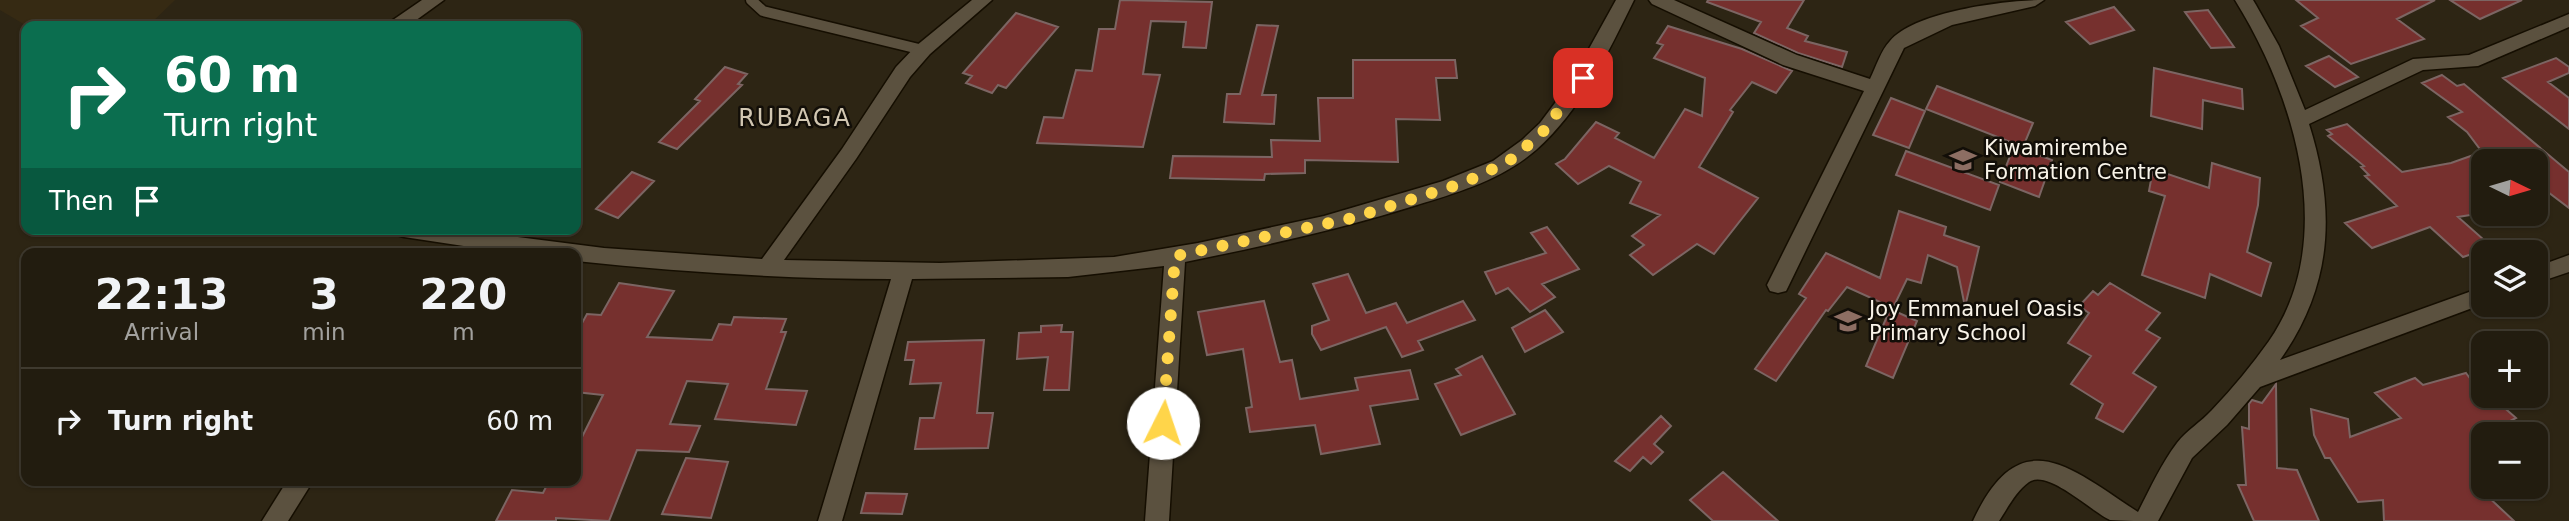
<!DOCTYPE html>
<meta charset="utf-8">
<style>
body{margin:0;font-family:"DejaVu Sans",sans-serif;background:#2a2518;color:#f1f3f6;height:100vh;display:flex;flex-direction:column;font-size:26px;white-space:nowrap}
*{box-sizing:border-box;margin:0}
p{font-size:23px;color:#a2a19e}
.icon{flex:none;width:38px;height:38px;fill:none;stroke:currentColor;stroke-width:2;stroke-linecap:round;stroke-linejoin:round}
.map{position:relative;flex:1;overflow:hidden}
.drawer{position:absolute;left:21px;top:248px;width:560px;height:238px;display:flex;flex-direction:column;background:#221c0f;border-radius:14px;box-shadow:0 2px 5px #0004,0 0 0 2px #3f3a2f}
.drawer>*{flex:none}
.hud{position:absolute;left:21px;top:21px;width:560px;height:214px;border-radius:14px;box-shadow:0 2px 5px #0004,0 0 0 2px #3f3a2f;background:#0b6e4f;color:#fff;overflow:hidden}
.needle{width:46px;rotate:95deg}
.tools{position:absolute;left:2471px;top:149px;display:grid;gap:14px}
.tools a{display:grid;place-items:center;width:77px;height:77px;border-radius:14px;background:#221c0f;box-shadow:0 2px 5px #0004,0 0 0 2px #3f3a2f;font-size:35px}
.pin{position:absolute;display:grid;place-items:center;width:60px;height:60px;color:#fff;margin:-30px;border-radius:14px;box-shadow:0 4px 10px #0006}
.me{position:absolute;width:77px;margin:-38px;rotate:4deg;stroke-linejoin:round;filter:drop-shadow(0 0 5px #0008)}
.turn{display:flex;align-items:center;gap:24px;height:147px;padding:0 28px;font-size:32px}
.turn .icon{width:91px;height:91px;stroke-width:2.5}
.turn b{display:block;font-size:49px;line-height:60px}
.then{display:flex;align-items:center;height:66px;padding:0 28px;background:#0003;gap:14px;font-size:26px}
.eta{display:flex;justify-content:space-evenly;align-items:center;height:119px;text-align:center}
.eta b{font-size:42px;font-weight:700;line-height:49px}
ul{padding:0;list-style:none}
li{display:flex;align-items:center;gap:21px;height:105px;padding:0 28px;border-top:2px solid #3f3a2f}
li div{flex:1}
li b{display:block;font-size:26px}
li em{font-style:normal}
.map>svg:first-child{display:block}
.built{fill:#362a13}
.building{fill:#76302e;stroke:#7c6563;stroke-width:2}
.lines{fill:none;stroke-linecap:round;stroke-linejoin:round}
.lane-casing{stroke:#150e01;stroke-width:13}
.street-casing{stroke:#150e01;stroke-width:3}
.lane{stroke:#5b513f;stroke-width:10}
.street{fill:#5b513f;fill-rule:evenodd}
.route{stroke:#ffd54a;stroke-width:12;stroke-dasharray:0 21.6}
.labels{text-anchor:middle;stroke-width:5;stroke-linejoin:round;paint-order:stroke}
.poi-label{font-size:21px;fill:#f9f4e9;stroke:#120e08;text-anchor:start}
.quarter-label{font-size:24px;letter-spacing:2px;fill:#d2c7b2;stroke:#120e08}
</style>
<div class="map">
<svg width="2569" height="521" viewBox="0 0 2569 521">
<rect width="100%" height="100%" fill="#2d2514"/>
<!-- built -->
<path class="built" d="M0 0H175L148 26H27L0 10Z"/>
<!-- building -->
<path class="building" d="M1120 0 1212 2 1206 48 1183 47 1186 22 1151 21 1143 74 1160 75 1143 147 1037 143 1044 117 1063 118 1076 70 1092 71 1099 29H1115Z
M1708 0H1804L1787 28 1808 36 1805 41 1847 52 1842 67 1798 53 1754 33 1761 22 1707 2Z
M2296 0H2435L2397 19 2424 39 2351 64 2301 26 2318 18Z
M2450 0H2522L2480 19Z
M2114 7 2134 30 2090 44 2066 22Z
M2208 10 2234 47 2211 48 2185 12Z
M1016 13 1058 27 1006 88 998 85 992 93 966 83 972 76 963 73Z
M1257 25 1278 26 1262 95H1276L1274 124 1224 122 1227 94H1240Z
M1668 26 1742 49 1792 71 1776 93 1752 82 1730 110 1733 112 1699 167 1758 198 1714 254 1697 244 1653 275 1630 255 1644 245 1632 236 1660 215 1630 203 1641 182 1609 166 1578 184 1556 164 1565 159 1596 122 1619 133 1615 138 1654 158 1685 109 1702 116 1705 78 1654 58 1663 45 1657 43Z
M2329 56 2358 77 2335 87 2306 66Z
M2556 58 2569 67V73L2548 82 2569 98V129L2503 78Z
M1353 60H1455L1457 78H1436L1440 120 1396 119 1398 162 1305 160V173L1265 174 1264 180 1170 178 1173 156 1272 157 1271 140 1320 141 1318 98H1353Z
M725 67 747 74 738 84 742 85 677 149 659 142 700 101 695 99Z
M2154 68 2242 89 2243 109 2203 100 2202 129 2151 116Z
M2442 75 2457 86 2464 84 2569 172V208L2536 183V161H2489L2483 153V213L2458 217 2492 247 2463 257 2430 227 2372 248 2345 223 2397 206 2365 176 2369 175 2361 167 2364 166 2328 136 2332 134 2327 130 2347 124 2402 172 2451 163 2482 152 2467 132 2448 117 2462 112 2422 83Z
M1937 86 2033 123 2023 147 1926 109Z
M1891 98 1925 111 1909 148 1873 135Z
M2014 146 2052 160 2039 197 2000 182Z
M1906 151 1999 185 1990 210 1896 175Z
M2212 163 2260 178 2258 205 2247 252 2271 263 2261 296 2210 274 2205 298 2142 275 2165 196 2149 191 2153 169 2209 188Z
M632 172 654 181 618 218 596 209Z
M1899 211 1946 227 1944 235 1979 247 1965 307 1957 267 1928 255 1921 283 1907 279 1893 308 1847 287 1828 311 1826 310 1776 381 1755 369 1806 298 1799 294 1826 253 1880 278Z
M1547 227 1579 269 1542 284 1555 297 1530 312 1508 288 1496 294 1485 272 1546 253 1531 233Z
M1348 274 1366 313 1396 303 1407 323 1463 301 1475 320 1418 341 1423 350 1402 357 1386 327 1321 350 1312 334V326L1329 320 1313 284Z
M619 283 674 291 647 337 712 340 719 324 731 325 734 317 786 319 781 332H786L766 389 807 391 796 425 715 419 728 384 687 381 670 424 700 426 689 452 637 450 609 521 556 518V521H496L512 490 543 493 549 481H576V449L603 395 576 392V334L587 314 601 315Z
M2110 283 2160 313 2146 330 2160 338 2133 373 2156 387 2123 432 2096 418 2103 404 2071 384 2091 356 2068 343 2089 313 2079 306 2093 291 2098 295Z
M1264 301 1280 362 1292 360 1300 399 1358 390 1355 378 1410 370 1418 399 1370 406 1380 444 1321 454 1315 425 1250 432 1246 408 1252 407 1243 349 1207 355 1198 312Z
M1890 309 1917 321 1893 378 1866 366Z
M1545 310 1563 332 1525 352 1512 328Z
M1062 325 1061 332H1073L1069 390H1044L1048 357 1017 359 1019 333 1041 332V326Z
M984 340 977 413H993L988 448 915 449 920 418H934L941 383 910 384 914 360H905L908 342Z
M1482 356 1515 414 1461 435 1435 384 1461 375 1456 369Z
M2466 373 2483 396 2488 399 2492 397 2516 418 2508 422 2521 434H2483V492L2514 521H2384L2383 500 2358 502 2330 458H2325L2314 435 2311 409 2348 419 2350 437 2401 418 2375 393 2415 378 2423 385Z
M2276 384 2277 468 2297 470 2319 521H2254L2238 485H2246L2242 427 2249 429V404L2252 400 2262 403Z
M1661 416 1671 426 1654 444 1663 452 1651 464 1643 457 1630 471 1615 461Z
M686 458 728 462 711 518 662 514Z
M1723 472 1778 521H1713L1690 500Z
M866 493 907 494 902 514 861 513Z"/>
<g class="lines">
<!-- lane casing -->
<g class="lane-casing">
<path id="lane" d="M751 0 763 11 923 50"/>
</g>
<!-- street casing -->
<g class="street-casing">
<path id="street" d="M422 0H444L408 26H387L390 22Z
M972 0H992L930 54 910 77 856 159 784 260 940 263 1114 257 1198 243 1324 216 1443 181 1493 161 1522 140 1540 123 1570 83 1616 0H1634C1608 53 1581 110 1536 150 1501 180 1459 192 1417 205 1341 229 1263 246 1185 262L1169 521H1145L1164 266 1068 277 912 279 842 521H818L891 279C785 279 681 272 576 261V254H517L404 237 397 235 394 229H456L604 248 762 259 842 149 896 67 916 46Z
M1649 0H1674L1797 55 1870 79C1876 67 1881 50 1890 41 1915 11 2007 0 2044 0L2035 6 1952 25 1904 48 1789 285 1786 291 1778 293 1770 291 1767 285 1864 91 1783 65 1652 4Z
M2235 0H2253L2256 5 2279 46 2305 110 2413 59 2469 55 2569 14V27L2478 66 2423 70 2309 124C2336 210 2333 285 2280 360L2483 287V304L2260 387 2227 425 2192 458 2158 521C2145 521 2122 521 2110 520 2092 512 2048 469 2029 482 2016 491 2007 509 1999 521H1973C2020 419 2070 468 2138 512 2150 489 2161 464 2177 443 2187 430 2201 422 2212 410 2233 388 2252 365 2269 341 2339 240 2295 96 2235 0Z
M2569 255V272L2536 283V267Z
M287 481H313L288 521H262Z"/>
</g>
<!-- lane -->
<use href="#lane" class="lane"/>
<!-- street -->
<use href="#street" class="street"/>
</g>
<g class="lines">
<!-- route -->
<path class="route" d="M1163 423 1175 256 1353 218 1466 182 1509 161 1542 133 1583 78"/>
</g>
<!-- icons -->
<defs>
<g id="school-bare" transform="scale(2.1)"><path d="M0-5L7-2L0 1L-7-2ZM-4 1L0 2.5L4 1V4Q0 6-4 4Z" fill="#8d6e63" stroke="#120e08" stroke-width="2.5" paint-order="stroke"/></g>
</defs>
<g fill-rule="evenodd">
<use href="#school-bare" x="1963" y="160"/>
<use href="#school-bare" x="1848" y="321"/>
</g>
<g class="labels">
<!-- poi labels -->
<g class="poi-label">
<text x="1984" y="155">Kiwamirembe<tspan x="1984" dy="24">Formation Centre</tspan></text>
<text x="1869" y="316">Joy Emmanuel Oasis<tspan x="1869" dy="24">Primary School</tspan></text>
</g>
<!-- quarter labels -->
<g class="quarter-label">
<text x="795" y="126">RUBAGA</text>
</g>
</g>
</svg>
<div class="tools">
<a><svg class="needle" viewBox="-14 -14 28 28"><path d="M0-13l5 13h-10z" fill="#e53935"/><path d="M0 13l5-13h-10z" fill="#a2a19e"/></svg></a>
<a><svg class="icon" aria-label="layers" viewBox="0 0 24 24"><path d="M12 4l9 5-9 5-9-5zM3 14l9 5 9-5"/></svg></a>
<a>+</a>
<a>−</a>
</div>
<div class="pin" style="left:1583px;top:78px;background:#d93025"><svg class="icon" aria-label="arrive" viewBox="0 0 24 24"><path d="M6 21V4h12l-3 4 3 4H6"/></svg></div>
<svg class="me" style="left:1163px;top:423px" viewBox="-20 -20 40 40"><circle r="19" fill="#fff"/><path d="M0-13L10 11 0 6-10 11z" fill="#ffd54a"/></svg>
<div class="hud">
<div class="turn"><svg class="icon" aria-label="right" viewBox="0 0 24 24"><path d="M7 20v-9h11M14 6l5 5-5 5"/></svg><div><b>60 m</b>Turn right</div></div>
<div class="then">Then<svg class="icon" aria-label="arrive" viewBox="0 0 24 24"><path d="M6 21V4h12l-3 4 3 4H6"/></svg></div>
</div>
<section class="drawer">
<div class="eta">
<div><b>22:13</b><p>Arrival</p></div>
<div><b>3</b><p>min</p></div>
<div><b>220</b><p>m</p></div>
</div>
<ul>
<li><svg class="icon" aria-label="right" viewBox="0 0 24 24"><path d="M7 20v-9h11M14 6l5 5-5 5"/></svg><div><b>Turn right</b></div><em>60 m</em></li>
</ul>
</section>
</div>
